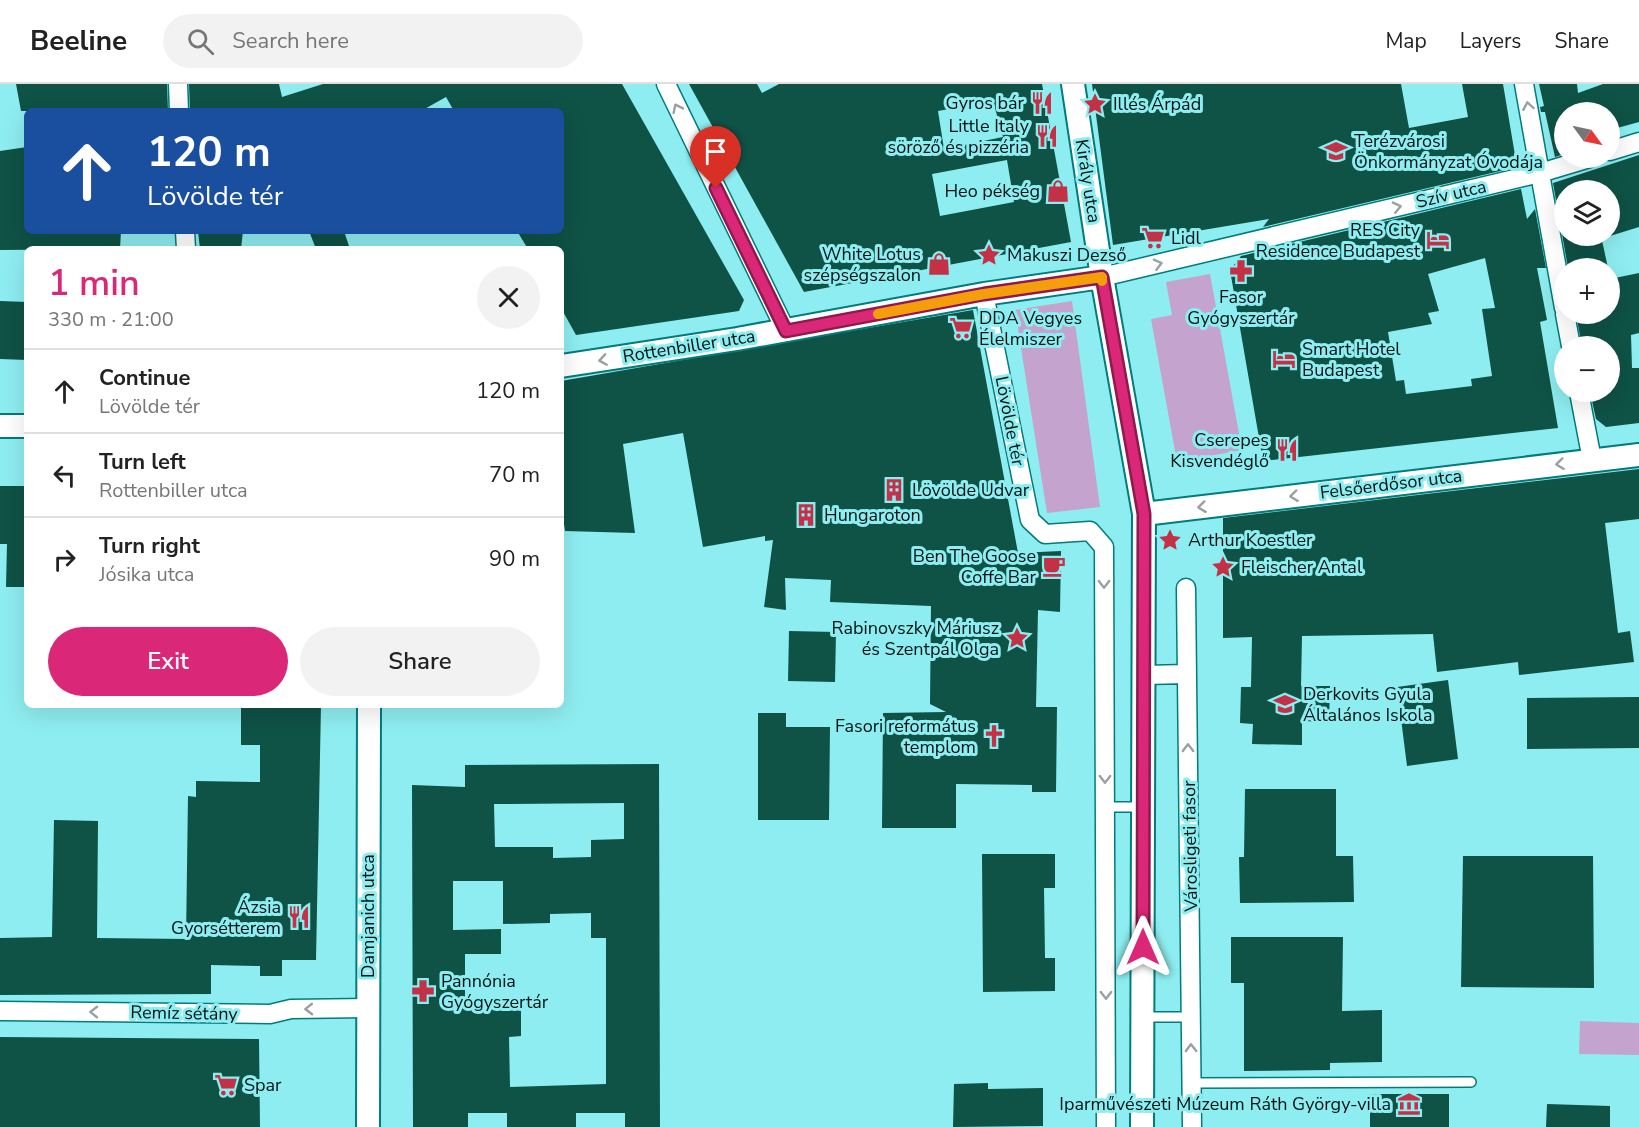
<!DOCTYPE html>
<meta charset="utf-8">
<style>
body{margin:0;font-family:"Nunito Sans",sans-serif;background:#f2f2f2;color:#222;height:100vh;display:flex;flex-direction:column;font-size:22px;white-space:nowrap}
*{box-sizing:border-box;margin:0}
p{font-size:20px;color:#767676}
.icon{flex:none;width:33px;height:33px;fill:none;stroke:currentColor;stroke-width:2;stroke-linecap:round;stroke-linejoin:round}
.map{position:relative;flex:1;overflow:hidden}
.sheet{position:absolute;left:24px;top:162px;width:540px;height:462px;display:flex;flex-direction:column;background:#fff;border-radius:9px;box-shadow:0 6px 24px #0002}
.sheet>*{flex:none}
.top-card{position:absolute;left:24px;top:24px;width:540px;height:126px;border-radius:9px;box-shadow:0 6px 24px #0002;background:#1a4fa0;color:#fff;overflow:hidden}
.needle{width:39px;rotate:123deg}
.fabs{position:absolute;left:1554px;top:18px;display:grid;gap:12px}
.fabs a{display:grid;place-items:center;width:66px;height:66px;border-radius:50%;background:#fff;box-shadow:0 6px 24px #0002;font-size:30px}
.pin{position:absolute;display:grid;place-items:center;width:51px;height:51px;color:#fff;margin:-62px -26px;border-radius:50% 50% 50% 0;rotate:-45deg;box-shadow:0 0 6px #0007}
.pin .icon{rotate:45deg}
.me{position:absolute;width:66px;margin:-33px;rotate:0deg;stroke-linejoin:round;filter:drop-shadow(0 0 4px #0008)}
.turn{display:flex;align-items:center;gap:21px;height:126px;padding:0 24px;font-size:27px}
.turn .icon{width:78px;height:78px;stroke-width:2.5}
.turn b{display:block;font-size:42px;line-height:51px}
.round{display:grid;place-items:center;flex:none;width:63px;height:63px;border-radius:32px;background:#f2f2f2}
.summary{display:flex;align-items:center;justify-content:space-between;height:102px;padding:0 24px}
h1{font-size:36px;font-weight:600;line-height:45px;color:#db2777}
.button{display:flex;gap:12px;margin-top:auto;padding:12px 24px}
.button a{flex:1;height:69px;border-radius:36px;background:#db2777;color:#fff;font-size:24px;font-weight:600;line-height:69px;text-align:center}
.button a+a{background:#f2f2f2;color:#222}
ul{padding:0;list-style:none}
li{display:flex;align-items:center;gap:18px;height:84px;padding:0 24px;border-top:2px solid #e0e0e0}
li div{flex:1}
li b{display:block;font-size:22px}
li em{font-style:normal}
header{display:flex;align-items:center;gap:36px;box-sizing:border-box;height:84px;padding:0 30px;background:#fff;border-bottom:2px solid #e0e0e0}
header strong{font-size:28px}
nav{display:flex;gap:33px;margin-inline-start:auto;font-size:21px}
.search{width:420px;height:54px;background:#f2f2f2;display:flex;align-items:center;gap:15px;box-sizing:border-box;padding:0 21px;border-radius:33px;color:#767676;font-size:22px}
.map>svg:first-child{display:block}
.green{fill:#c4a4cf}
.building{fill:#0f5246;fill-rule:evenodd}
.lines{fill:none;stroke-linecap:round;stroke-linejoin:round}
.service-casing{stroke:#007b7e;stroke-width:12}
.minor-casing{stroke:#007b7e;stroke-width:21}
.tertiary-casing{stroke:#007b7e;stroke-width:26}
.service{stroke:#fff;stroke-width:9}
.minor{stroke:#fff;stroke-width:18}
.tertiary{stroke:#fff;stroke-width:22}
.oneway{stroke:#99a1a1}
.route-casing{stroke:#8e194d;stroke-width:15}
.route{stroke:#db2777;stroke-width:10}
.slow{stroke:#f59e0b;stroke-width:10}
.labels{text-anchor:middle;stroke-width:6;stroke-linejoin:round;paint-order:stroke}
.poi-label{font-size:18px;fill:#011414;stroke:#8eedf0;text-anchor:start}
.street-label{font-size:18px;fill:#011414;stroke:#8eedf0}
</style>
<header>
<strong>Beeline</strong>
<div class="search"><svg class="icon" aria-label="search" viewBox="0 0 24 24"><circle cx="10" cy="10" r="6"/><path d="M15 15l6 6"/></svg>Search here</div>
<nav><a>Map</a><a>Layers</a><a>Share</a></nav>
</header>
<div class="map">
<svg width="1639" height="1043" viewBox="0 0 1639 1043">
<rect width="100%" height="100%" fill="#8eedf0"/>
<!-- green -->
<path class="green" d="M1210 190 1242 366 1177 378 1151 235 1172 231 1166 198Z
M1072 217 1100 423 1047 429 1015 226Z
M1580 937 1639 939V971L1579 970Z"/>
<!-- building -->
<path class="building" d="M16 0H167L168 27H21Z
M189 0H279L282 13 323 0H622L744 216 739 227 576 251 561 224V165H528L517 147H561V27H454L446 13 421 27H190Z
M689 0H757L762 9 779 0H1042L1071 158 804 208ZM993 17 1003 53 944 65 938 27ZM1007 76 1014 118 940 132 932 90Z
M1092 0H1401L1409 44 1468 33 1462 0H1503L1517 83 1263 143 1269 135 1113 161Z
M1539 0H1577L1578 9 1603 0H1639V38L1610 46V28H1564V70L1555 73 1545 28H1541L1540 23 1544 22Z
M27 63V147H121L120 165 0 166V67Z
M1639 71V143L1610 152V106H1564V152H1601L1608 184H1568L1553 99Z
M1521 105 1527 135 1535 125 1546 184H1537L1547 236 1540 238 1558 344 1263 377 1230 186 1241 172ZM1485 174 1495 224 1482 225 1492 292 1471 295 1472 302 1406 310 1404 296 1396 297 1388 248 1432 240 1428 229 1439 227 1428 190Z
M198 147H243L241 165H200Z
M309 147H344L350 165H316Z
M1639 189V249L1631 251 1632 284H1639V339L1606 343 1596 335 1590 308H1610V262H1582L1576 230H1610V195Z
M0 217 27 218V276L0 275Z
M973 226 1018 469 1061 467 1060 528 1038 526 1036 623H1057L1056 708H1032V701L956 700V744H882L883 629 946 628 930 620 931 522 830 518 831 496 785 494 786 526 764 523 773 456 765 457V452L703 463 683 349 623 360 635 449 565 447 564 440 561 441V297Z
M1639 385V435L1605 439 1618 549 1630 547 1634 578 1519 591 1518 578 1437 588 1433 550 1302 552 1301 602H1330L1329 638 1302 637V661L1252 660 1253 640 1240 639 1241 603H1251L1252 553 1223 554V434Z
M0 402H27V503H6L7 460H0Z
M789 547 836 548 835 598 788 597Z
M1448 596 1458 675 1407 682 1397 603Z
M1639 613V664L1527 665V614Z
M241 621H321L316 876H282V892H260V882L211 881V910L0 911V854L52 853 54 736 98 737 97 854 186 855 188 712 196 713V697L260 698V661H241Z
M758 629H786V643H830L829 736H758Z
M659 680 660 1043H625V1029H576V1043H507V1029H468V1043H413L412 701 465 703V681ZM624 719V755L591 756V773L553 774V763H495L494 720ZM453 797H503V840L550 839V830L591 829V854H606V1000L510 1003 509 953 521 952V922L465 923V870H501V845L453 846Z
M1245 705H1336V772H1353L1354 818 1240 819 1239 773H1244Z
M982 770H1055V804H1044L1045 874H1055V907L983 908Z
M1463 772H1593L1594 904 1461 903Z
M1231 853H1343L1342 927 1382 926V978L1330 979V986L1244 987V899H1231Z
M0 953 259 955 260 1043H0Z
M988 999V1005L1043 1004V1042L953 1043 954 1000Z
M1370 1010H1449V1043H1370Z
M1547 1020 1610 1022V1043H1546Z"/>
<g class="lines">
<!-- service casing -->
<g class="service-casing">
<path id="service" d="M1105 723H1144
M1143 933H1191
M1192 999 1471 998"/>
</g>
<!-- minor casing -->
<g class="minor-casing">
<path id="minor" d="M178 0 179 27
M666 0 786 247
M1524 0 1564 224
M1610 67 1639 58
M185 147 186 165
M1102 193 1540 89 1590 74
M984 210 1030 436 1045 450 1090 447 1104 463 1106 1043
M1565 230 1571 262
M1579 308 1592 376
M1186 504 1192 1043
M1145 591 1187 590
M0 927 270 930 291 925 368 924"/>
</g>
<!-- tertiary casing -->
<g class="tertiary-casing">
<path id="tertiary" d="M1073 0 1102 193 1144 430 1142 1043
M561 282 737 255 984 210 1102 193
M0 342H27
M1144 430 1639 371
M368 1043 369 621"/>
</g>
<!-- service -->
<use href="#service" class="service"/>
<!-- minor -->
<use href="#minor" class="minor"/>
<!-- tertiary -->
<use href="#tertiary" class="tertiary"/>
</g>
<!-- one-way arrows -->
<defs><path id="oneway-chevron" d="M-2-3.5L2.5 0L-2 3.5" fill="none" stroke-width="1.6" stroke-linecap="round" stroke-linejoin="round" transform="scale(1.5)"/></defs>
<g class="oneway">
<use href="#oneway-chevron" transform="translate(1528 22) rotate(-100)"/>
<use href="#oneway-chevron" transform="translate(677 24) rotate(-116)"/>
<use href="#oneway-chevron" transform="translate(1397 123) rotate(-13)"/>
<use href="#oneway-chevron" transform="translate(1158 180) rotate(-14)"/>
<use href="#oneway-chevron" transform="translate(603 276) rotate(171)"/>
<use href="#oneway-chevron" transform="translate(1560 380) rotate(173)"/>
<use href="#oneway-chevron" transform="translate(1294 412) rotate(173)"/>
<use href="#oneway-chevron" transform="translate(1202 423) rotate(173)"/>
<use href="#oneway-chevron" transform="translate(1104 500) rotate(90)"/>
<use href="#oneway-chevron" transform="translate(1188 664) rotate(-91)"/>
<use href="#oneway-chevron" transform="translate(1105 695) rotate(90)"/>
<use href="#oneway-chevron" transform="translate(1106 911) rotate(90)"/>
<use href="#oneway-chevron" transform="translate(309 925) rotate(179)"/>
<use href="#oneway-chevron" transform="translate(94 928) rotate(-179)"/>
<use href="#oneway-chevron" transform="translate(1191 964) rotate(-91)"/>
</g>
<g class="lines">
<!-- route casing -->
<g class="route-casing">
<path id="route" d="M716 104 786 247 984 210 1102 193 1144 430 1143 863"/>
</g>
<!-- route -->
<use href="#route" class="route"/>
<!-- slow -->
<path class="slow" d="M878 230 984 210 1102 193V197"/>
</g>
<!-- icons -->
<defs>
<g id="restaurant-bare" transform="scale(1.8)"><path d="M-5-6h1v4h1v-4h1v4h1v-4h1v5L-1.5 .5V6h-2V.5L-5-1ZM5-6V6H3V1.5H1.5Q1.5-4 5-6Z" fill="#c23146" stroke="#8eedf0" stroke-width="2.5" paint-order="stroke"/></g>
<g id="sight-bare" transform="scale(1.8)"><path d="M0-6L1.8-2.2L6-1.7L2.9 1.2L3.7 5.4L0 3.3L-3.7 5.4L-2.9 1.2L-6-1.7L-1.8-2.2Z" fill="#c23146" stroke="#8eedf0" stroke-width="2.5" paint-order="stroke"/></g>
<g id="school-bare" transform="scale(1.8)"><path d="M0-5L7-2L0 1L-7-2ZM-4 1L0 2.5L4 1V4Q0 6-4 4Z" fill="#c23146" stroke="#8eedf0" stroke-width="2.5" paint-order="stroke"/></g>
<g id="shop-bare" transform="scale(1.8)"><path d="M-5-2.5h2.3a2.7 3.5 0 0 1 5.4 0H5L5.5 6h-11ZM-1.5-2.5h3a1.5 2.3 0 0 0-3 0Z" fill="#c23146" stroke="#8eedf0" stroke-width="2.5" paint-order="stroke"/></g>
<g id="supermarket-bare" transform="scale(1.8)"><path d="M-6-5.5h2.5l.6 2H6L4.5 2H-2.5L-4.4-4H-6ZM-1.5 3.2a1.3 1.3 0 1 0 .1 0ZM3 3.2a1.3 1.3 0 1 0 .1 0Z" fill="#c23146" stroke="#8eedf0" stroke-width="2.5" paint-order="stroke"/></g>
<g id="hotel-bare" transform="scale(1.8)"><path d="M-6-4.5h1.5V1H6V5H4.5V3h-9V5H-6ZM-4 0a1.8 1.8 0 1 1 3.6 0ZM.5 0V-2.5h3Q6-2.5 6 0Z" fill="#c23146" stroke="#8eedf0" stroke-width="2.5" paint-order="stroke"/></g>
<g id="pharmacy-bare" transform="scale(1.8)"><path d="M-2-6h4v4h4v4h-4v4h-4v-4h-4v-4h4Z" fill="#c23146" stroke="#8eedf0" stroke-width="2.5" paint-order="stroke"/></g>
<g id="building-bare" transform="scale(1.8)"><path d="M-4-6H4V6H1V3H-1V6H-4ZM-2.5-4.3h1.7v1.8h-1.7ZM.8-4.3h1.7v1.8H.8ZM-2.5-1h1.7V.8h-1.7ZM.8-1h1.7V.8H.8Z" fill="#c23146" stroke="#8eedf0" stroke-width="2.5" paint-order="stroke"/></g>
<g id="cafe-bare" transform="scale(1.8)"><path d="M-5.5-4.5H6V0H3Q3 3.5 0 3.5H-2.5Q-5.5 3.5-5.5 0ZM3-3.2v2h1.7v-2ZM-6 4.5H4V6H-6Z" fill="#c23146" stroke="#8eedf0" stroke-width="2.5" paint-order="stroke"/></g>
<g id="church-bare" transform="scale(1.8)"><path d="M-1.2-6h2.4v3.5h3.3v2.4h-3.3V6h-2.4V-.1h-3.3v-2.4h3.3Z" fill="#c23146" stroke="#8eedf0" stroke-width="2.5" paint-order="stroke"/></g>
<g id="museum-bare" transform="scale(1.8)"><path d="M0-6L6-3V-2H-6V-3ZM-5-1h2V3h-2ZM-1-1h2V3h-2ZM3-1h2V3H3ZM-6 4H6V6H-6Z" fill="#c23146" stroke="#8eedf0" stroke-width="2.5" paint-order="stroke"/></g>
</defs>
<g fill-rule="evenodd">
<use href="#restaurant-bare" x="1042" y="19"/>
<use href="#sight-bare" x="1095" y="20"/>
<use href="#restaurant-bare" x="1047" y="52"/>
<use href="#school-bare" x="1336" y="67"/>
<use href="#shop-bare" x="1058" y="107"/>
<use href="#supermarket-bare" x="1153" y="154"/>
<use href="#hotel-bare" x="1438" y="156"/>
<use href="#sight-bare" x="989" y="171"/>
<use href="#shop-bare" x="939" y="180"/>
<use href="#pharmacy-bare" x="1241" y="187"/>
<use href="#supermarket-bare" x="961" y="244"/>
<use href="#hotel-bare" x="1284" y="275"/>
<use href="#restaurant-bare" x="1287" y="366"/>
<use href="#building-bare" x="894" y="406"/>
<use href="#building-bare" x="806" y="431"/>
<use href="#sight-bare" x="1170" y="456"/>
<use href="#cafe-bare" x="1054" y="482"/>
<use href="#sight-bare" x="1223" y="483"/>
<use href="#sight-bare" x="1017" y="554"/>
<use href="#school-bare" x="1285" y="620"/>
<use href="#church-bare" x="994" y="652"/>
<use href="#restaurant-bare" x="299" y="833"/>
<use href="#pharmacy-bare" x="423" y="907"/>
<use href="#supermarket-bare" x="226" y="1001"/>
<use href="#museum-bare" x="1409" y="1020"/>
</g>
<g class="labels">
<!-- poi labels -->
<g class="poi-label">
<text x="1024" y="25" text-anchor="end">Gyros bár</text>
<text x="1113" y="26">Illés Árpád</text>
<text x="1029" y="48" text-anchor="end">Little Italy<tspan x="1029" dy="21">söröző és pizzéria</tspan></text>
<text x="1354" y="63">Terézvárosi<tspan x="1354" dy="21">Önkormányzat Óvodája</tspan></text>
<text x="1040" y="113" text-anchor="end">Heo pékség</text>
<text x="1420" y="152" text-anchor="end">RES City<tspan x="1420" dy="21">Residence Budapest</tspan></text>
<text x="1171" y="160">Lidl</text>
<text x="921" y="176" text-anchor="end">White Lotus<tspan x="921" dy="21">szépségszalon</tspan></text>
<text x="1007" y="177">Makuszi Dezső</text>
<text x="1241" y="219" text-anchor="middle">Fasor<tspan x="1241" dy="21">Gyógyszertár</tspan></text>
<text x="979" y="240">DDA Vegyes<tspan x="979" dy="21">Élelmiszer</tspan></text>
<text x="1302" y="271">Smart Hotel<tspan x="1302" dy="21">Budapest</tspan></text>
<text x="1269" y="362" text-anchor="end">Cserepes<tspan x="1269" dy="21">Kisvendéglő</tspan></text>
<text x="912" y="412">Lövölde Udvar</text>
<text x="824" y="437">Hungaroton</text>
<text x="1188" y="462">Arthur Koestler</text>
<text x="1036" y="478" text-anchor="end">Ben The Goose<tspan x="1036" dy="21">Coffe Bar</tspan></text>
<text x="1241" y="489">Fleischer Antal</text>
<text x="999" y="550" text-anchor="end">Rabinovszky Máriusz<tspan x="999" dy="21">és Szentpál Olga</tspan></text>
<text x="1303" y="616">Derkovits Gyula<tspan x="1303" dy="21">Általános Iskola</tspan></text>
<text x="976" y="648" text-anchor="end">Fasori református<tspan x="976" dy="21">templom</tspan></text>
<text x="281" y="829" text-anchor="end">Ázsia<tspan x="281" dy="21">Gyorsétterem</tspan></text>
<text x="441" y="903">Pannónia<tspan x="441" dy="21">Gyógyszertár</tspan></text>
<text x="244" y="1007">Spar</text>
<text x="1391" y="1026" text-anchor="end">Iparművészeti Múzeum Ráth György-villa</text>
</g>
<!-- street labels -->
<g class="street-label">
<text transform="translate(1088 97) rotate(81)" y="6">Király utca</text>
<text transform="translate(1451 110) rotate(-13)" y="6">Szív utca</text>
<text transform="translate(689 262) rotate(-9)" y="6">Rottenbiller utca</text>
<text transform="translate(1010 337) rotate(79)" y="6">Lövölde tér</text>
<text transform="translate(1391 400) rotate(-7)" y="6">Felsőerdősor utca</text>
<text transform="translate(1190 762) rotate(-91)" y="6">Városligeti fasor</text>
<text transform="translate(368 832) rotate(-90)" y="6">Damjanich utca</text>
<text transform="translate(184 929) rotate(1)" y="6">Remíz sétány</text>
</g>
</g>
</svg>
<div class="fabs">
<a><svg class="needle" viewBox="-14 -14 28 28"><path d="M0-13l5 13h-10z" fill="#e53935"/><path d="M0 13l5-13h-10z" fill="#767676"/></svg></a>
<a><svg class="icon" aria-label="layers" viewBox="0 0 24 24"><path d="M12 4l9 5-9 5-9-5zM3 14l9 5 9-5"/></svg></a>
<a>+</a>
<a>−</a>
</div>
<div class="pin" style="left:716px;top:104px;background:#d93025"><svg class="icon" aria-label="arrive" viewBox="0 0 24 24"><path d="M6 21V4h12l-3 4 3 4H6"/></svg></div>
<svg class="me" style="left:1143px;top:863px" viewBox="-20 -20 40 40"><path d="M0-17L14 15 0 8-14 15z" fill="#db2777" stroke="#fff" stroke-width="4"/></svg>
<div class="top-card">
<div class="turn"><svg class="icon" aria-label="ahead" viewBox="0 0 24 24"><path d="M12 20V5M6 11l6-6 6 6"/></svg><div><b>120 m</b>Lövölde tér</div></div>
</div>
<section class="sheet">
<div class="summary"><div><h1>1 min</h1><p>330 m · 21:00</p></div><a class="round"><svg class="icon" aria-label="close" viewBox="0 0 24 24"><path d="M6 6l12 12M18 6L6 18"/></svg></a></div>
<ul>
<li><svg class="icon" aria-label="ahead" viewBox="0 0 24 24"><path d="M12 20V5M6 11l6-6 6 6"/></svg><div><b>Continue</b><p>Lövölde tér</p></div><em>120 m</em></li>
<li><svg class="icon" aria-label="left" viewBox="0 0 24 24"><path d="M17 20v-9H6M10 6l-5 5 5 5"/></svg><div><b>Turn left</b><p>Rottenbiller utca</p></div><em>70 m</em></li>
<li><svg class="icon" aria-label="right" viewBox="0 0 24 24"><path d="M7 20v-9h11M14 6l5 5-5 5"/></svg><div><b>Turn right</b><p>Jósika utca</p></div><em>90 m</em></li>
</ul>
<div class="button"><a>Exit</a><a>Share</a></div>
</section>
</div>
